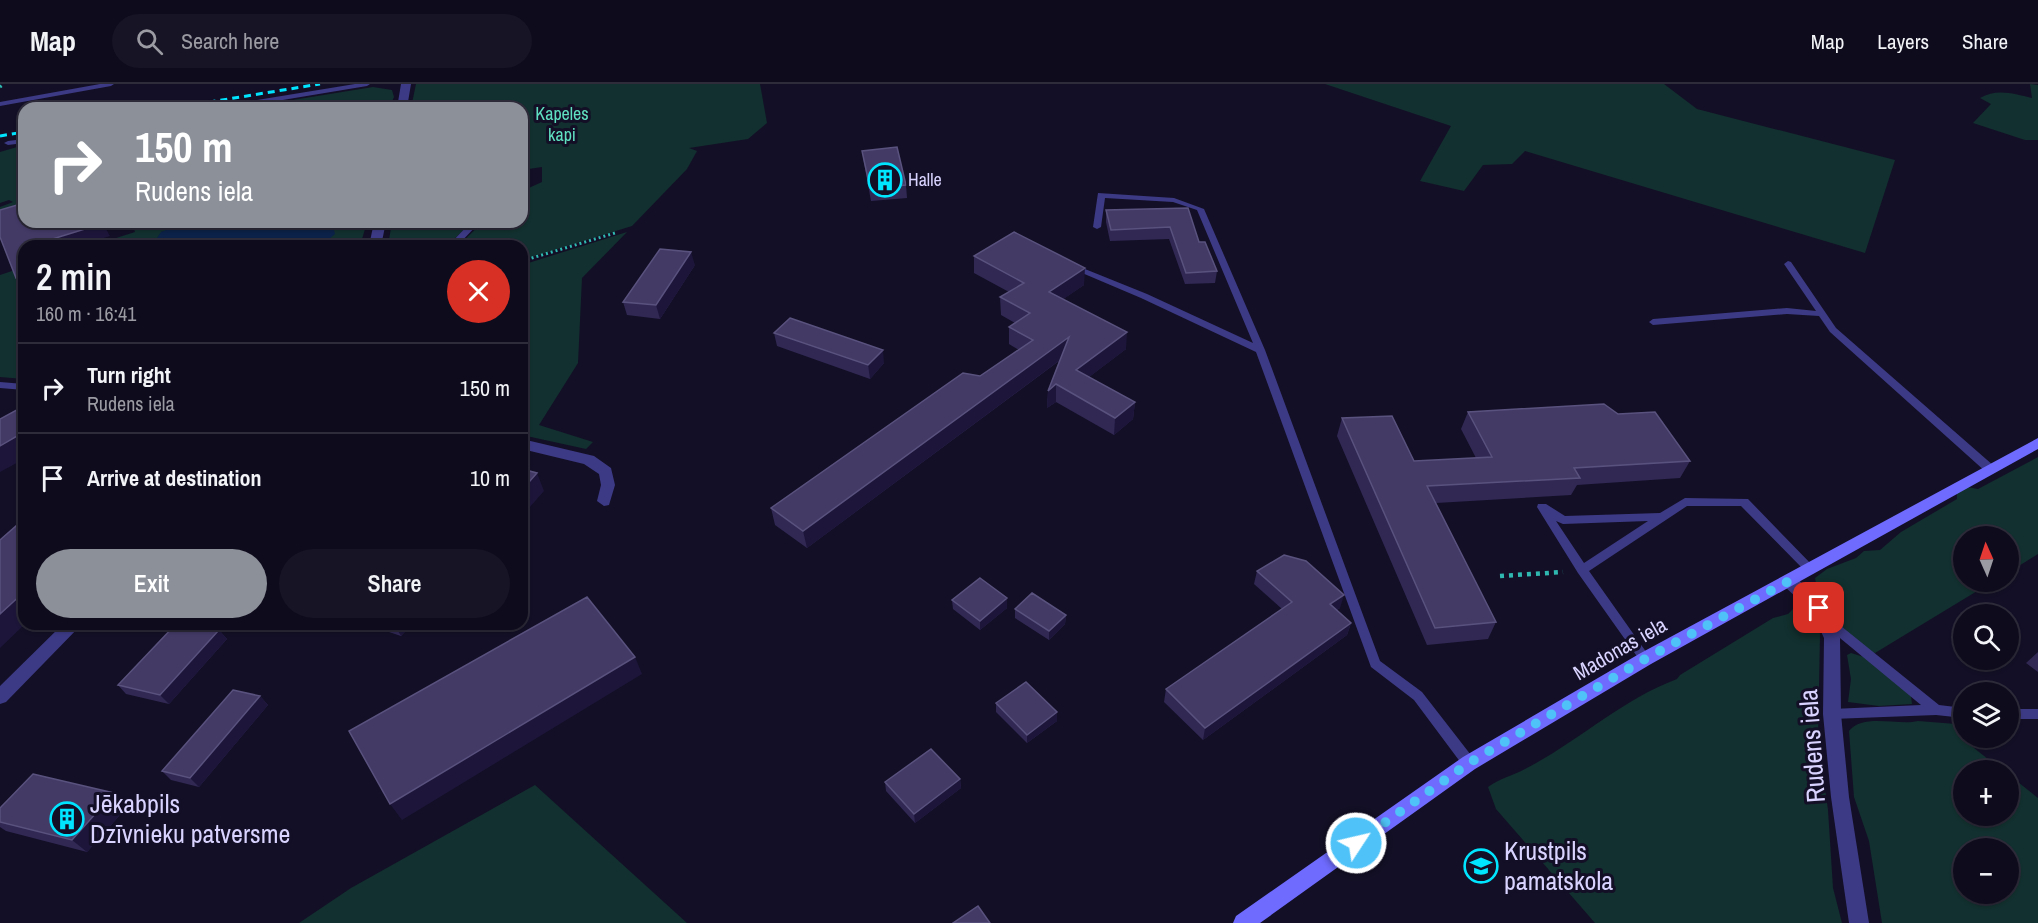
<!DOCTYPE html>
<meta charset="utf-8">
<style>
body{margin:0;font-family:"Archivo Narrow",sans-serif;background:#171425;color:#f1f3f6;height:100vh;display:flex;flex-direction:column;font-size:22px;white-space:nowrap}
*{box-sizing:border-box;margin:0}
p{font-size:20px;color:#9b9ba3}
.icon{flex:none;width:33px;height:33px;fill:none;stroke:currentColor;stroke-width:2;stroke-linecap:round;stroke-linejoin:round}
.map{position:relative;flex:1;overflow:hidden}
.side{position:absolute;left:18px;top:156px;width:510px;height:390px;display:flex;flex-direction:column;background:#0e0b1c;border-radius:18px;box-shadow:0 2px 4px #0004,0 0 0 2px #2e2b3b}
.side>*{flex:none}
.guide{position:absolute;left:18px;top:18px;width:510px;height:126px;border-radius:18px;box-shadow:0 2px 4px #0004,0 0 0 2px #2e2b3b;background:#8c9099;color:#fff;overflow:hidden}
.needle{width:39px;rotate:357deg}
.fabs{position:absolute;left:1953px;top:442px;display:grid;gap:12px}
.fabs a{display:grid;place-items:center;width:66px;height:66px;border-radius:50%;background:#0e0b1c;box-shadow:0 2px 4px #0004,0 0 0 2px #2e2b3b;font-size:30px}
.pin{position:absolute;display:grid;place-items:center;width:51px;height:51px;color:#fff;margin:-26px;border-radius:12px;box-shadow:0 3px 9px #0006}
.me{position:absolute;width:66px;margin:-33px;rotate:55deg;stroke-linejoin:round;filter:drop-shadow(0 0 4px #0008)}
.turn{display:flex;align-items:center;gap:21px;height:126px;padding:0 18px;font-size:27px}
.turn .icon{width:78px;height:78px;stroke-width:2.5}
.turn b{display:block;font-size:42px;line-height:51px}
.round{display:grid;place-items:center;flex:none;width:63px;height:63px;border-radius:32px;background:#171425}
.summary{display:flex;align-items:center;justify-content:space-between;height:102px;padding:0 18px}
h1{font-size:36px;font-weight:600;line-height:45px}
.primary-button{display:flex;gap:12px;margin-top:auto;padding:12px 18px}
.primary-button a{flex:1;height:69px;border-radius:36px;background:#8c9099;color:#fff;font-size:24px;font-weight:600;line-height:69px;text-align:center}
.primary-button a+a{background:#171425;color:#f1f3f6}
ul{padding:0;list-style:none}
li{display:flex;align-items:center;gap:18px;height:90px;padding:0 18px;border-top:2px solid #2e2b3b}
li div{flex:1}
li b{display:block;font-size:22px}
li em{font-style:normal}
header{display:flex;align-items:center;gap:36px;box-sizing:border-box;height:84px;padding:0 30px;background:#0e0b1c;border-bottom:2px solid #2e2b3b}
header strong{font-size:28px}
nav{display:flex;gap:33px;margin-inline-start:auto;font-size:21px}
.search{width:420px;height:54px;background:#171425;display:flex;align-items:center;gap:15px;box-sizing:border-box;padding:0 21px;border-radius:33px;color:#9b9ba3;font-size:22px}
.map>svg:first-child{display:block}
.green{fill:#12302f;fill-rule:evenodd}
.water{fill:#0c2248}
.lines{fill:none;stroke-linecap:round;stroke-linejoin:round}
.path-far1{stroke:#2fb8b0;stroke-width:3;stroke-dasharray:2 3;stroke-linecap:butt}
.path{stroke:#2fb8b0;stroke-width:4.5;stroke-dasharray:4 5;stroke-linecap:butt}
.service{fill:#3d3a85;fill-rule:evenodd}
.minor{fill:#3d3a85;fill-rule:evenodd}
.secondary{fill:#6f6bff;fill-rule:evenodd}
.rail{stroke:#00e5ff;stroke-width:3;stroke-dasharray:7 5;stroke-linecap:butt}
.wall{fill:#312854}
.shaded-wall{fill:#1d163a}
.building{fill:#433a66;stroke:#5a527e;stroke-width:1.5}
.route{stroke:#4fc3f7;stroke-width:10;stroke-dasharray:0 18}
.labels{text-anchor:middle;stroke-width:6;stroke-linejoin:round;paint-order:stroke}
.far-park-label{font-size:18px;fill:#5fe0c0;stroke:#130f26}
.far-poi-label{font-size:18px;fill:#d9d4ff;stroke:#130f26;text-anchor:start}
.street-label{font-size:21px;fill:#d9d4ff;stroke:#130f26}
.near-street-label{font-size:26px;fill:#d9d4ff;stroke:#130f26}
.near-poi-label{font-size:26px;fill:#d9d4ff;stroke:#130f26;text-anchor:start}
</style>
<header>
<strong>Map</strong>
<div class="search"><svg class="icon" aria-label="search" viewBox="0 0 24 24"><circle cx="10" cy="10" r="6"/><path d="M15 15l6 6"/></svg>Search here</div>
<nav><a>Map</a><a>Layers</a><a>Share</a></nav>
</header>
<div class="map">
<svg width="2038" height="839" viewBox="0 0 2038 839">
<rect width="100%" height="100%" fill="#130f26"/>
<!-- green -->
<path class="green" d="M416 0H760L767 39 748 55 689 64 697 67 687 85 632 142 522 176V162H458L483 138H522V107L542 98V83L522 86V24H411Z
M1325 0H1664L1697 25 1895 76 1865 169 1525 67 1512 80 1483 81 1464 107 1420 97 1451 42Z
M2030 0 2038 1V56H2025L1973 39 1991 20 1980 14C1997 4 2014 10 2032 14Z
M373 3 392 6 394 13 389 24H244Z
M24 61V128L0 137V123L13 118 9 116 0 119V68Z
M132 138H279L237 143 180 144 161 148 226 162H91L135 148Z
M326 138H367L360 162H293L324 159 330 155Z
M392 138H472L447 162H388Z
M627 148 582 194 578 279 539 341 593 358 586 365 522 351V181Z
M24 183V295L0 293V191Z
M2038 373V470L2009 488 2008 453H1964V498H1992L1875 569 1867 567 1841 544 1835 531 1815 512 1817 504 1815 494 1827 485 1856 474 1864 467 1880 466 1901 448 1957 415V409L1967 403 1978 405Z
M1793 525 1802 531 1812 532 1820 550 1818 655 1828 726 1833 804 1842 839H1595L1496 725 1488 703C1500 694 1512 692 1525 685 1578 658 1621 616 1677 595L1680 591 1773 534 1788 530Z
M1851 569 1867 574 1911 612 1912 620 1879 622 1848 618 1851 595 1847 571Z
M1918 637 1956 640 1964 656 2003 687H1964V732H2008L2009 691 2038 714V839H1882L1869 757 1854 713 1849 647C1863 629 1898 642 1918 637ZM1964 765H2008V810H1964Z
M535 701 687 839H299L351 804Z"/>
<!-- water -->
<path class="water" d="M279 138H326L334 146 335 150 324 159 293 162H226L160 157 157 154 161 148 169 145Z"/>
<g class="lines">
<!-- path-far1 -->
<path class="path-far1" d="M0 3 4 0
M522 177 615 149"/>
<!-- path -->
<path class="path" d="M1500 492 1563 488"/>
<!-- service -->
<path class="service" d="M100 0H114L111 2 0 22V18Z
M355 0H370L367 2 234 24H218L221 22Z
M24 55V59L8 61 4 59 8 57Z
M1098 109 1174 114 1204 125 1265 266 1380 577 1422 608 1474 675 1475 679 1474 683 1469 685 1464 683 1414 616 1371 583 1256 268 1141 214 1068 183 1069 181H1075L1147 210 1253 259 1197 126 1173 118 1105 114 1101 143 1097 145 1093 143Z
M471 138H480L457 162H448Z
M1788 177 1791 178 1836 244 1994 382 1995 385 1994 388H1986L1830 248 1819 232 1787 230 1653 241 1649 238 1653 235 1787 224 1816 227 1784 180Z
M0 298 24 300V306L0 304Z
M1685 414 1748 415 1815 484 1813 487H1805L1741 422H1687L1589 487 1649 572 1651 575 1649 578 1645 580 1641 578 1578 489 1537 423 1538 420H1546L1565 432 1660 429ZM1556 437 1563 440 1648 437 1584 479Z
M1827 532 1831 534 1939 621 1964 624V634L1936 631 1832 635 1828 634 1826 630 1828 626 1832 625 1921 621 1823 540 1821 537 1823 534Z
M2008 625H2038V635H2008Z"/>
<!-- minor -->
<path class="minor" d="M401 0H411L407 24H397Z
M374 138H386L381 162H369Z
M522 355 594 372 611 384 615 401 609 421 604 422 597 417 601 401 599 390 584 380 522 365Z
M1789 491 1795 493 1825 519 1840 554 1841 630 1849 713 1869 839H1849L1831 713 1823 630 1824 554 1812 528 1783 501 1781 497 1783 493Z
M63 540H82L6 618 0 620V602Z"/>
<!-- secondary -->
<path class="secondary" d="M2038 354V365L1651 580 1475 685 1260 839H1233L1236 832 1463 673 1639 570Z"/>
<!-- rail -->
<path class="rail" d="M173 24 320 0
M0 52 24 48"/>
</g>
<!-- wall -->
<path class="wall" d="M862 67 906 101 907 114 871 117 864 79Z
M1188 124 1199 158 1217 187 1215 199 1185 200 1169 155 1110 157 1106 138V126Z
M974 172 1084 201 1063 215 1126 265 1089 293 1135 318 1133 335 1114 351 1056 318 1047 324 1048 307 1059 277 807 464 775 441 771 424 980 292 1019 266 1009 260V243L1015 239 1001 231 1000 213 1009 208 974 189Z
M695 181 660 235 627 231 623 218Z
M774 249 884 279 870 295 777 262Z
M1468 328 1618 330 1690 377 1680 394 1577 401 1571 411 1436 419 1496 538 1488 555 1427 561 1337 352 1342 334 1414 377 1476 374 1461 345Z
M1257 487 1340 524 1337 526 1351 539 1347 551 1203 656 1164 618 1166 605 1282 525 1254 500Z
M952 516 1007 524 980 546 953 525Z
M1015 525 1066 531 1065 540 1049 556 1015 534Z
M365 540H412L401 552Z
M219 546 227 555 169 620 126 610 118 601Z
M2038 568V588L2026 579Z
M260 612 268 621 199 703 171 696 162 687Z
M996 619 1057 637 1027 659 996 628Z
M960 695 961 704 915 739 886 707 885 698Z
M128 722 87 768 6 747 0 743V724Z"/>
<!-- shaded-wall -->
<path class="shaded-wall" d="M100 138H102L110 152 78 162H30Z
M691 168 695 181 660 235 656 221Z
M1085 184 1084 201 1049 225V208Z
M24 191V205L16 194Z
M1127 248 1126 265 1076 303V286Z
M1069 253 1068 270 807 464 803 447Z
M883 266 884 279 870 295 868 281Z
M1056 300V318L1047 324 1048 307Z
M1135 318 1133 335 1114 351 1115 334Z
M24 348V375L0 388V362Z
M537 389 544 407 522 432V406Z
M24 508V540H25L0 564V530Z
M1344 511 1340 524 1326 532 1330 520Z
M1007 514V524L980 546V537Z
M1066 531 1065 540 1049 556V547Z
M1351 539 1347 551 1203 656 1205 644Z
M394 540H412L401 552Z
M219 546 227 555 169 620 160 611Z
M635 573 642 590 402 736 390 720Z
M260 612 268 621 199 703 190 694Z
M1057 628V637L1027 659V651Z
M960 695 961 704 915 739 914 730Z
M114 709 128 722 87 768 72 756Z"/>
<!-- building -->
<path class="building" d="M897 63 906 101 870 104 862 67Z
M24 119V138H100L101 140 30 162H24V164H22L24 167V191L16 194 0 153V126Z
M1188 124 1199 158H1205L1217 187 1186 189 1170 143 1111 146 1106 126Z
M1014 148 1085 184 1049 208 1127 248 1076 286 1135 318 1115 334 1056 300 1048 307 1069 253 803 447 771 424 963 289 980 292 1033 256 1009 243 1030 229 1000 213 1024 199 974 172Z
M660 165 691 168 656 221 623 218Z
M790 234 883 266 868 281 774 249Z
M1604 320 1618 330 1655 328 1690 377 1574 384 1580 394 1427 402 1496 538 1435 544 1342 334 1392 332 1414 377 1492 373 1468 328Z
M24 322V348L0 362V335Z
M522 385 537 389 522 406Z
M24 435V508L0 530V456Z
M1284 471 1306 477 1344 511 1330 520 1351 539 1205 644 1166 605 1292 518 1257 487Z
M980 494 1007 514 980 537 952 516Z
M1032 509 1066 531 1049 547 1015 525Z
M587 513 635 573 390 720 349 647Z
M176 540H192L219 546 160 611 118 601Z
M1026 598 1057 628 1027 651 996 619Z
M233 606 260 612 190 694 162 687Z
M931 665 960 695 914 730 885 698Z
M33 690 114 709 72 756 0 738V724Z
M978 822 990 839H953Z"/>
<g class="lines">
<!-- route -->
<path class="route" d="M1356 759 1469 679 1645 575 1789 497 1819 524"/>
</g>
<!-- icons -->
<defs>
<g id="building-ring" transform="scale(1.725)"><circle r="9.5" fill="#130f26" stroke="#00e5ff" stroke-width="1.5"/><path d="M-4-6H4V6H1V3H-1V6H-4ZM-2.5-4.3h1.7v1.8h-1.7ZM.8-4.3h1.7v1.8H.8ZM-2.5-1h1.7V.8h-1.7ZM.8-1h1.7V.8H.8Z" fill="#00e5ff"/></g>
<g id="school-ring" transform="scale(1.725)"><circle r="9.5" fill="#130f26" stroke="#00e5ff" stroke-width="1.5"/><path d="M0-5L7-2L0 1L-7-2ZM-4 1L0 2.5L4 1V4Q0 6-4 4Z" fill="#00e5ff"/></g>
</defs>
<g fill-rule="evenodd">
<use href="#building-ring" x="885" y="96"/>
<use href="#building-ring" x="67" y="735"/>
<use href="#school-ring" x="1481" y="782"/>
</g>
<g class="labels">
<!-- far-park labels -->
<g class="far-park-label">
<text x="562" y="36">Kapeles<tspan x="562" dy="21">kapi</tspan></text>
</g>
<!-- far-poi labels -->
<g class="far-poi-label">
<text x="908" y="102">Halle</text>
</g>
<!-- street labels -->
<g class="street-label">
<text transform="translate(1620 565) rotate(-30)" y="7">Madonas iela</text>
</g>
<!-- near-street labels -->
<g class="near-street-label">
<text transform="translate(1812 662) rotate(-94)" y="9">Rudens iela</text>
</g>
<!-- near-poi labels -->
<g class="near-poi-label">
<text x="90" y="729">Jēkabpils<tspan x="90" dy="30">Dzīvnieku patversme</tspan></text>
<text x="1504" y="776">Krustpils<tspan x="1504" dy="30">pamatskola</tspan></text>
</g>
</g>
</svg>
<div class="fabs">
<a><svg class="needle" viewBox="-14 -14 28 28"><path d="M0-13l5 13h-10z" fill="#e53935"/><path d="M0 13l5-13h-10z" fill="#9b9ba3"/></svg></a>
<a><svg class="icon" aria-label="search" viewBox="0 0 24 24"><circle cx="10" cy="10" r="6"/><path d="M15 15l6 6"/></svg></a>
<a><svg class="icon" aria-label="layers" viewBox="0 0 24 24"><path d="M12 4l9 5-9 5-9-5zM3 14l9 5 9-5"/></svg></a>
<a>+</a>
<a>−</a>
</div>
<div class="pin" style="left:1819px;top:524px;background:#d93025"><svg class="icon" aria-label="arrive" viewBox="0 0 24 24"><path d="M6 21V4h12l-3 4 3 4H6"/></svg></div>
<svg class="me" style="left:1356px;top:759px" viewBox="-20 -20 40 40"><circle r="17" fill="#4fc3f7" stroke="#fff" stroke-width="3"/><path d="M0-11L8 9 0 5-8 9z" fill="#fff"/></svg>
<div class="guide">
<div class="turn"><svg class="icon" aria-label="right" viewBox="0 0 24 24"><path d="M7 20v-9h11M14 6l5 5-5 5"/></svg><div><b>150 m</b>Rudens iela</div></div>
</div>
<section class="side">
<div class="summary"><div><h1>2 min</h1><p>160 m · 16:41</p></div><a class="round" style="background:#d93025;color:#fff"><svg class="icon" aria-label="close" viewBox="0 0 24 24"><path d="M6 6l12 12M18 6L6 18"/></svg></a></div>
<ul>
<li><svg class="icon" aria-label="right" viewBox="0 0 24 24"><path d="M7 20v-9h11M14 6l5 5-5 5"/></svg><div><b>Turn right</b><p>Rudens iela</p></div><em>150 m</em></li>
<li><svg class="icon" aria-label="arrive" viewBox="0 0 24 24"><path d="M6 21V4h12l-3 4 3 4H6"/></svg><div><b>Arrive at destination</b></div><em>10 m</em></li>
</ul>
<div class="primary-button"><a>Exit</a><a>Share</a></div>
</section>
</div>
